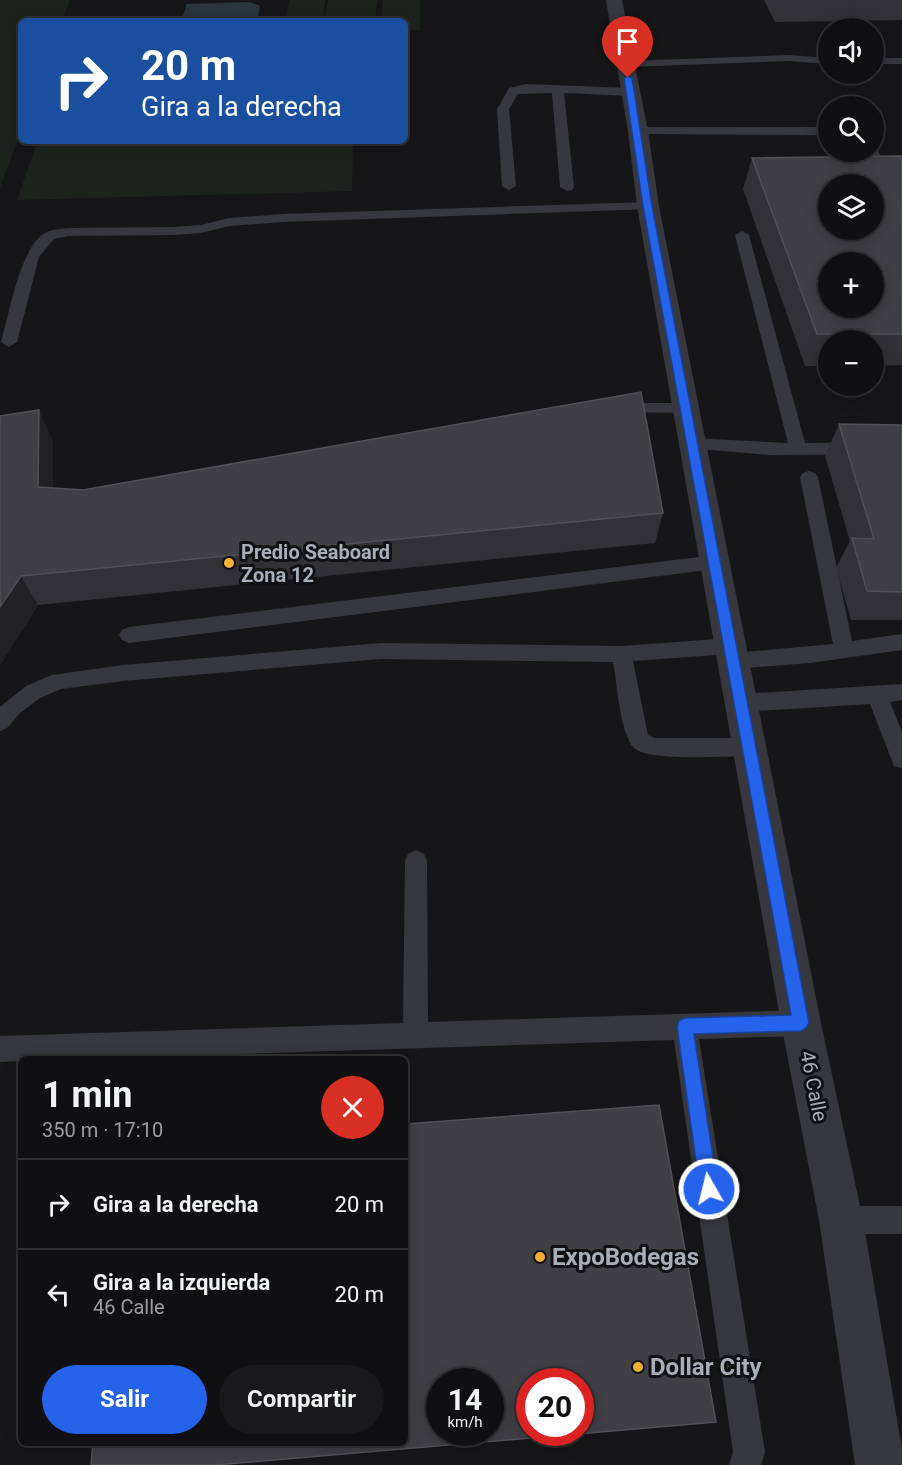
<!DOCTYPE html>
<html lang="es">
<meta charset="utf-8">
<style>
body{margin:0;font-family:Roboto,sans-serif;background:#19191b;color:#f1f3f6;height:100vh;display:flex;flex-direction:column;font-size:22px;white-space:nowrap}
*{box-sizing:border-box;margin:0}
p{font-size:20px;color:#9c9d9f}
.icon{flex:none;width:33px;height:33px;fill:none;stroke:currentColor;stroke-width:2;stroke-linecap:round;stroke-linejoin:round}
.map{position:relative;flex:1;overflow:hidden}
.side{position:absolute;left:18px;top:1056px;width:390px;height:390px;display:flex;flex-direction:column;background:#101012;border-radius:9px;box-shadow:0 3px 15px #0003,0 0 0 2px #303032}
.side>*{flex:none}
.guide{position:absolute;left:18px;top:18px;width:390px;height:126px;border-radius:9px;box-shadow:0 3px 15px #0003,0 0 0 2px #303032;background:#1a4fa0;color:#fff;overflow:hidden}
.tools{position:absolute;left:818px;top:18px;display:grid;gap:12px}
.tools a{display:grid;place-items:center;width:66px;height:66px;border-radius:50%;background:#101012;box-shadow:0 3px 15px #0003,0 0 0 2px #303032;font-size:30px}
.speed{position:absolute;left:426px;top:1368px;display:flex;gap:12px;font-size:30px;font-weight:700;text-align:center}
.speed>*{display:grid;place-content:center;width:78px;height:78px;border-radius:50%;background:#101012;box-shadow:0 3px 15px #0003,0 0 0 2px #303032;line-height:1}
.speed small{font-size:15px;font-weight:400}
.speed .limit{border:9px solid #d22;background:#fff;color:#111}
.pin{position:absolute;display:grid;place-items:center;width:51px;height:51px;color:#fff;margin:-62px -26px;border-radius:50% 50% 50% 0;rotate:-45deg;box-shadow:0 0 6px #0007}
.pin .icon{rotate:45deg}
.me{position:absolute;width:66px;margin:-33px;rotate:352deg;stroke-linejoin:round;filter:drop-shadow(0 0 4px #0008)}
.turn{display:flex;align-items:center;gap:21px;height:126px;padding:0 24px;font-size:27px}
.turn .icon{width:78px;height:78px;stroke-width:2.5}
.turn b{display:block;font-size:42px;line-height:51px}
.round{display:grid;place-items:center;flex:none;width:63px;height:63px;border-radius:32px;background:#19191b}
.summary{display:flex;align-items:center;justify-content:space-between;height:102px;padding:0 24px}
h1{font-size:36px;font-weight:700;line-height:45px}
.button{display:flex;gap:12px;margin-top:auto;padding:12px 24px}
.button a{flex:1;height:69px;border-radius:36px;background:#2563eb;color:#fff;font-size:24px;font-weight:700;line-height:69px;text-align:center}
.button a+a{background:#19191b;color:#f1f3f6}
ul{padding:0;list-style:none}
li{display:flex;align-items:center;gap:18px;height:90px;padding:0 24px;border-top:2px solid #303032}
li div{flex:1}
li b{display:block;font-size:22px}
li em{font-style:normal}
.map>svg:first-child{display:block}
.green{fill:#1c231d}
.water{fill:#2c353c}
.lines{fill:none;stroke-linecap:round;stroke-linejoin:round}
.lane{fill:#37383d;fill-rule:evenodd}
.street{fill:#37383d;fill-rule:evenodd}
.wall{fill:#323236}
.shaded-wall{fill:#212124}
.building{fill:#3f3f44;stroke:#4f5156;stroke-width:1.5;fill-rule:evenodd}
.route{fill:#2563eb;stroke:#184099;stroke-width:1.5}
.poi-dot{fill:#f2b134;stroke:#111113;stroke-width:2}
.labels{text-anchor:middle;stroke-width:6;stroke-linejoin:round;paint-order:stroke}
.poi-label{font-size:20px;font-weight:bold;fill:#a8adb8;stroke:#111113;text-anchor:start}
.street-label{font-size:20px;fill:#a8adb8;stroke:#111113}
.near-poi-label{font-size:24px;font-weight:bold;fill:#a8adb8;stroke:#111113;text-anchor:start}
</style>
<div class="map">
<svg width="902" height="1465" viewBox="0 0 902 1465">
<rect width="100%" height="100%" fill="#161618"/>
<!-- green -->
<path class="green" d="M0 0H70L62 21H21V131L0 188Z
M289 0H325L323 21H286Z
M328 0H377L375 21H325Z
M383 0H420V30H405V21H382Z
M38 141H353L352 191 17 200Z"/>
<!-- water -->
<path class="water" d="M250 2 260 6 258 16 255 21 182 19 187 4Z"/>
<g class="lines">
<!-- lane -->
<path class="lane" d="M788 55 828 58V64L788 61 626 67 620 64 626 61Z
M873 58H902V64H873Z
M526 84 631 88 637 92 631 96 564 93 574 187 572 190 567 191 560 187 552 93 518 94 509 109 516 186 509 190 502 186 497 109 509 88Z
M638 127H828V135L634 134 632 131 634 128Z
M873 148 877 149 892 175H902V183L883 182 866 152H873Z
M648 202 653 203 655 206 653 209 283 222 229 226 201 233 173 235 68 236 54 239 39 257 17 342 9 347 1 342C9 315 20 247 45 233 51 229 61 229 68 228L173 227 201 225 229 218 283 214Z
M742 231 749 235 805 443 902 442V454L770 455 687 448 685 444 687 440 693 438 788 443 735 235Z
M616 403H687L693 404 695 408 693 412 687 413 610 412 608 408 610 404Z
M809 471 815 473 818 477 852 641 902 634V650L810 663 733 669 726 667 723 661 726 655 733 653 833 644 800 477 803 473Z
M715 555 722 557 724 562 722 567 715 569 129 643 122 640 119 635 122 630 129 627Z
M730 638 737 640 740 646 737 652 730 654 633 661 648 735 655 738H749L756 741 760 747 756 753 749 756C726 756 649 762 634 748 620 734 617 682 613 662L381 659 123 681 61 689 40 698 20 713 7 728 0 731V707L26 686 52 675 123 665 381 643 622 646Z
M902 684V700L890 702 902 732V768L894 766 870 704 741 712 734 709 731 703 734 697 741 694Z
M416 850 424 854 427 861 428 1022 801 1010 810 1014 814 1023 810 1032 801 1036 699 1039 765 1452 761 1465H729L733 1452 674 1040 84 1059H21V1061L0 1062V1036L403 1023 405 861 408 854Z
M841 1206H902V1234H841L831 1230 827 1220 831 1210Z"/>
<!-- street -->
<path class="street" d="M606 0H622L648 131 659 206 821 1023 863 1220 902 1449V1465H855L819 1220 781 1023 637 206 628 131Z"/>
</g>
<!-- wall -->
<path class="wall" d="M764 0H902V20L775 22Z
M902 156V365L873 366V340H828V366H805L743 189 752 158Z
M0 416 53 441V488L663 513 655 543 38 605 0 665Z
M839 424 902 425V620H851L836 568 850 541 825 456Z"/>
<!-- shaded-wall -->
<path class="shaded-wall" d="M39 410 53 441V518L38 487Z
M21 576 38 605 0 665V607Z"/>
<!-- building -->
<path class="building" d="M902 156V334H817L752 158ZM828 184H873V230H828ZM828 262H873V308H828Z
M641 392 663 513 21 576 0 607V416L39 410 38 487 83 490Z
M839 424 902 425V592L867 591 852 538 874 539Z
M659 1105 716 1422 216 1465H91L93 1443H405V1124ZM440 1382H490V1432H440ZM530 1382H580V1432H530Z"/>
<!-- route -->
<path class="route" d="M628 76 632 78 652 206 809 1023 806 1028 801 1031 694 1034 718 1189 715 1195 709 1198 703 1195 700 1189 677 1027 679 1021 685 1018 791 1015 643 206 624 78Z"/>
<!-- markers -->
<g class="poi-dot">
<circle cx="229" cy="563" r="6"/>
<circle cx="540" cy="1257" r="6"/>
<circle cx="638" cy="1367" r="6"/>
</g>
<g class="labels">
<!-- poi labels -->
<g class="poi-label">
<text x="241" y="559">Predio Seaboard<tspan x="241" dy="23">Zona 12</tspan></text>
</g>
<!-- street labels -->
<g class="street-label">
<text transform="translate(814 1086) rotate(79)" y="7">46 Calle</text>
</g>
<!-- near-poi labels -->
<g class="near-poi-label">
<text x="552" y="1265">ExpoBodegas</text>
<text x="650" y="1375">Dollar City</text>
</g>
</g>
</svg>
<div class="tools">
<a><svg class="icon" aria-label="sound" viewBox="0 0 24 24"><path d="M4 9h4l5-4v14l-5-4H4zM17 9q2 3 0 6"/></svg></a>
<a><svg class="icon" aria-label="search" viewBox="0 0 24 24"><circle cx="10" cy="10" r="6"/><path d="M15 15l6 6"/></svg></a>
<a><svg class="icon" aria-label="layers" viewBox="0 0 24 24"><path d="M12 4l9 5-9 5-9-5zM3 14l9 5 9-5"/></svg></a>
<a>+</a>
<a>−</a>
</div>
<div class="speed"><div>14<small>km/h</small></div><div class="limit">20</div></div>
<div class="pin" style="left:628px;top:78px;background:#d93025"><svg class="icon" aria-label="arrive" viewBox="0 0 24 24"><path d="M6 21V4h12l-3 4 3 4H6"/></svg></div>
<svg class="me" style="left:709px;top:1189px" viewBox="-20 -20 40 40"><circle r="17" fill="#2563eb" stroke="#fff" stroke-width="3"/><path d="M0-11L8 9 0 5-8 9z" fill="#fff"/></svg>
<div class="guide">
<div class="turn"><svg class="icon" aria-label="right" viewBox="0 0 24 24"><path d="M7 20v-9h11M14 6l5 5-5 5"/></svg><div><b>20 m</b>Gira a la derecha</div></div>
</div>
<section class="side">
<div class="summary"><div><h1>1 min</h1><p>350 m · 17:10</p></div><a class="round" style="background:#d93025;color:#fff"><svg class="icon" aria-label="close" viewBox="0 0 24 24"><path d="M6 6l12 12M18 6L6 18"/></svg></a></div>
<ul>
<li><svg class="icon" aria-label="right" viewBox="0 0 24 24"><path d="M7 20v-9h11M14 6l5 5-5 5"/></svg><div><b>Gira a la derecha</b></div><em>20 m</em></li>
<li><svg class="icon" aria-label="left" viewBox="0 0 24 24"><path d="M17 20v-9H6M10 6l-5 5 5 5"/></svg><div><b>Gira a la izquierda</b><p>46 Calle</p></div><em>20 m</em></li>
</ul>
<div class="button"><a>Salir</a><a>Compartir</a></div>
</section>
</div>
